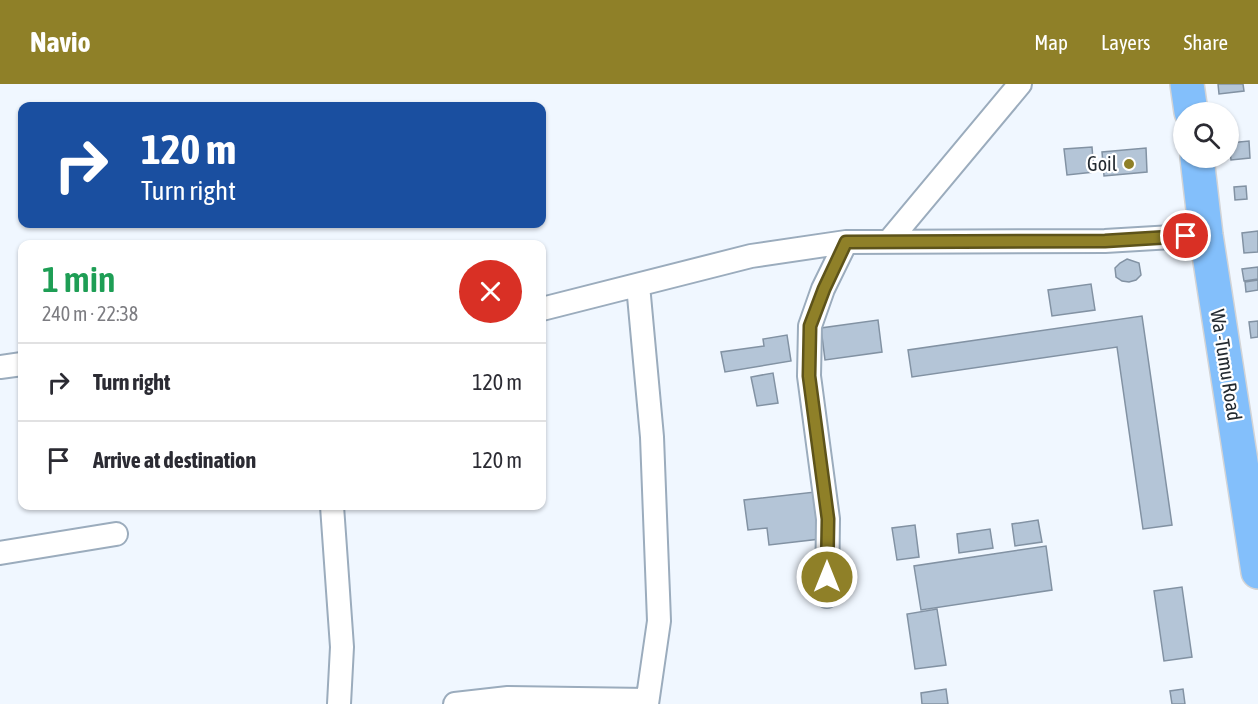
<!DOCTYPE html>
<meta charset="utf-8">
<style>
body{margin:0;font-family:"Asap Condensed",sans-serif;background:#f7f7f7;color:#2b2b33;height:100vh;display:flex;flex-direction:column;font-size:22px;white-space:nowrap}
*{box-sizing:border-box;margin:0}
p{font-size:20px;color:#7c7c81}
.icon{flex:none;width:33px;height:33px;fill:none;stroke:currentColor;stroke-width:2;stroke-linecap:round;stroke-linejoin:round}
.map{position:relative;flex:1;overflow:hidden}
.side{position:absolute;left:18px;top:156px;width:528px;height:270px;display:flex;flex-direction:column;background:#fff;border-radius:12px;box-shadow:0 2px 4px #0004}
.side>*{flex:none}
.hud{position:absolute;left:18px;top:18px;width:528px;height:126px;border-radius:12px;box-shadow:0 2px 4px #0004;background:#1a4fa0;color:#fff;overflow:hidden}
.controls{position:absolute;left:1173px;top:18px;display:grid;gap:12px}
.controls a{display:grid;place-items:center;width:66px;height:66px;border-radius:50%;background:#fff;box-shadow:0 2px 4px #0004;font-size:30px}
.pin{position:absolute;display:grid;place-items:center;width:51px;height:51px;color:#fff;margin:-26px;border:3px solid #fff;border-radius:50%;box-shadow:0 2px 6px #0007}
.me{position:absolute;width:66px;margin:-33px;rotate:0deg;stroke-linejoin:round;filter:drop-shadow(0 0 4px #0008)}
.turn{display:flex;align-items:center;gap:21px;height:126px;padding:0 24px;font-size:27px}
.turn .icon{width:78px;height:78px;stroke-width:2.5}
.turn b{display:block;font-size:42px;line-height:51px}
.round{display:grid;place-items:center;flex:none;width:63px;height:63px;border-radius:32px;background:#f7f7f7}
.summary{display:flex;align-items:center;justify-content:space-between;height:102px;padding:0 24px}
h1{font-size:36px;font-weight:600;line-height:45px;color:#1e9e55}
ul{padding:0;list-style:none}
li{display:flex;align-items:center;gap:18px;height:78px;padding:0 24px;border-top:2px solid #e1e1e2}
li div{flex:1}
li b{display:block;font-size:22px}
li em{font-style:normal}
header{display:flex;align-items:center;gap:36px;box-sizing:border-box;height:84px;padding:0 30px;background:#8f8028;color:#fff}
header strong{font-size:28px}
nav{display:flex;gap:33px;margin-inline-start:auto;font-size:21px}
.map>svg:first-child{display:block}
.building{fill:#b4c5d7;stroke:#8292a3;stroke-width:1.5}
.lines{fill:none;stroke-linecap:round;stroke-linejoin:round}
.street-casing{stroke:#9bacbd;stroke-width:26}
.highway-casing{stroke:#d3d4d6;stroke-width:36}
.street{stroke:#fff;stroke-width:22}
.highway{stroke:#83bffb;stroke-width:33}
.route-casing{stroke:#5d531a;stroke-width:15}
.route{stroke:#8f8028;stroke-width:10}
.poi-dot{fill:#8f8028;stroke:#fff;stroke-width:2}
.labels{text-anchor:middle;stroke-width:4.5;stroke-linejoin:round;paint-order:stroke}
.poi-label{font-size:20px;fill:#232a31;stroke:#fff;text-anchor:end}
.street-label{font-size:20px;fill:#232a31;stroke:#fff}
</style>
<header>
<strong>Navio</strong>
<nav><a>Map</a><a>Layers</a><a>Share</a></nav>
</header>
<div class="map">
<svg width="1258" height="620" viewBox="0 0 1258 620">
<rect width="100%" height="100%" fill="#f0f7ff"/>
<!-- building -->
<path class="building" d="M1218 0H1243L1244 7 1219 10Z
M1249 57 1250 74 1231 76 1229 59Z
M1092 63 1094 88 1067 91 1064 65Z
M1146 64 1147 88 1104 92 1102 68Z
M1246 102 1247 115 1235 116 1234 103Z
M1258 147V168L1244 169 1242 149Z
M1127 175 1139 179 1141 191 1136 196 1129 198 1122 197 1116 193 1115 184 1120 179Z
M1258 183V195L1244 197 1242 185Z
M1258 196V206L1246 208 1245 198Z
M1091 200 1095 226 1052 232 1048 206Z
M1142 232 1172 441 1143 445 1117 263 912 293 908 266Z
M878 236 882 268 825 276 821 244Z
M1258 237V253L1251 254 1249 238Z
M787 251 791 277 725 288 721 268 764 262 763 255Z
M773 289 778 319 757 322 751 293Z
M815 408 820 455 769 461 767 444 748 446 744 416Z
M1038 436 1042 458 1015 462 1012 440Z
M915 441 919 473 897 476 892 444Z
M990 445 993 464 959 469 957 450Z
M1046 462 1052 506 921 526 914 482Z
M1182 503 1192 573 1164 577 1154 507Z
M937 525 946 581 915 585 907 530Z
M946 605 948 620H922L921 609Z
M1183 605 1185 620H1172L1170 607Z"/>
<g class="lines">
<!-- street casing -->
<g class="street-casing">
<path id="street" d="M889 157 1020 0
M638 201 652 353 659 537 647 620
M542 225 751 172 846 158 1105 157 1206 151
M0 283 22 280
M332 422 342 563 339 620
M0 469 116 450
M827 512 828 435 809 292 810 242 823 205 846 158
M455 620 508 614 647 616"/>
</g>
<!-- highway casing -->
<g class="highway-casing">
<path id="highway" d="M1187 0 1191 28
M1197 74 1206 151 1258 488"/>
</g>
<!-- street -->
<use href="#street" class="street"/>
<!-- highway -->
<use href="#highway" class="highway"/>
</g>
<g class="lines">
<!-- route casing -->
<g class="route-casing">
<path id="route" d="M827 493 828 435 809 292 810 242 824 205 846 158 1105 157 1186 152"/>
</g>
<!-- route -->
<use href="#route" class="route"/>
</g>
<!-- markers -->
<circle class="poi-dot" cx="1129" cy="80" r="6"/>
<g class="labels">
<!-- poi labels -->
<g class="poi-label">
<text x="1117" y="87">Goil</text>
</g>
<!-- street labels -->
<g class="street-label">
<text transform="translate(1226 281) rotate(81)" y="7">Wa -Tumu Road</text>
</g>
</g>
</svg>
<div class="controls">
<a><svg class="icon" aria-label="search" viewBox="0 0 24 24"><circle cx="10" cy="10" r="6"/><path d="M15 15l6 6"/></svg></a>
</div>
<div class="pin" style="left:1186px;top:152px;background:#d93025"><svg class="icon" aria-label="arrive" viewBox="0 0 24 24"><path d="M6 21V4h12l-3 4 3 4H6"/></svg></div>
<svg class="me" style="left:827px;top:493px" viewBox="-20 -20 40 40"><circle r="17" fill="#8f8028" stroke="#fff" stroke-width="3"/><path d="M0-11L8 9 0 5-8 9z" fill="#fff"/></svg>
<div class="hud">
<div class="turn"><svg class="icon" aria-label="right" viewBox="0 0 24 24"><path d="M7 20v-9h11M14 6l5 5-5 5"/></svg><div><b>120 m</b>Turn right</div></div>
</div>
<section class="side">
<div class="summary"><div><h1>1 min</h1><p>240 m · 22:38</p></div><a class="round" style="background:#d93025;color:#fff"><svg class="icon" aria-label="close" viewBox="0 0 24 24"><path d="M6 6l12 12M18 6L6 18"/></svg></a></div>
<ul>
<li><svg class="icon" aria-label="right" viewBox="0 0 24 24"><path d="M7 20v-9h11M14 6l5 5-5 5"/></svg><div><b>Turn right</b></div><em>120 m</em></li>
<li><svg class="icon" aria-label="arrive" viewBox="0 0 24 24"><path d="M6 21V4h12l-3 4 3 4H6"/></svg><div><b>Arrive at destination</b></div><em>120 m</em></li>
</ul>
</section>
</div>
